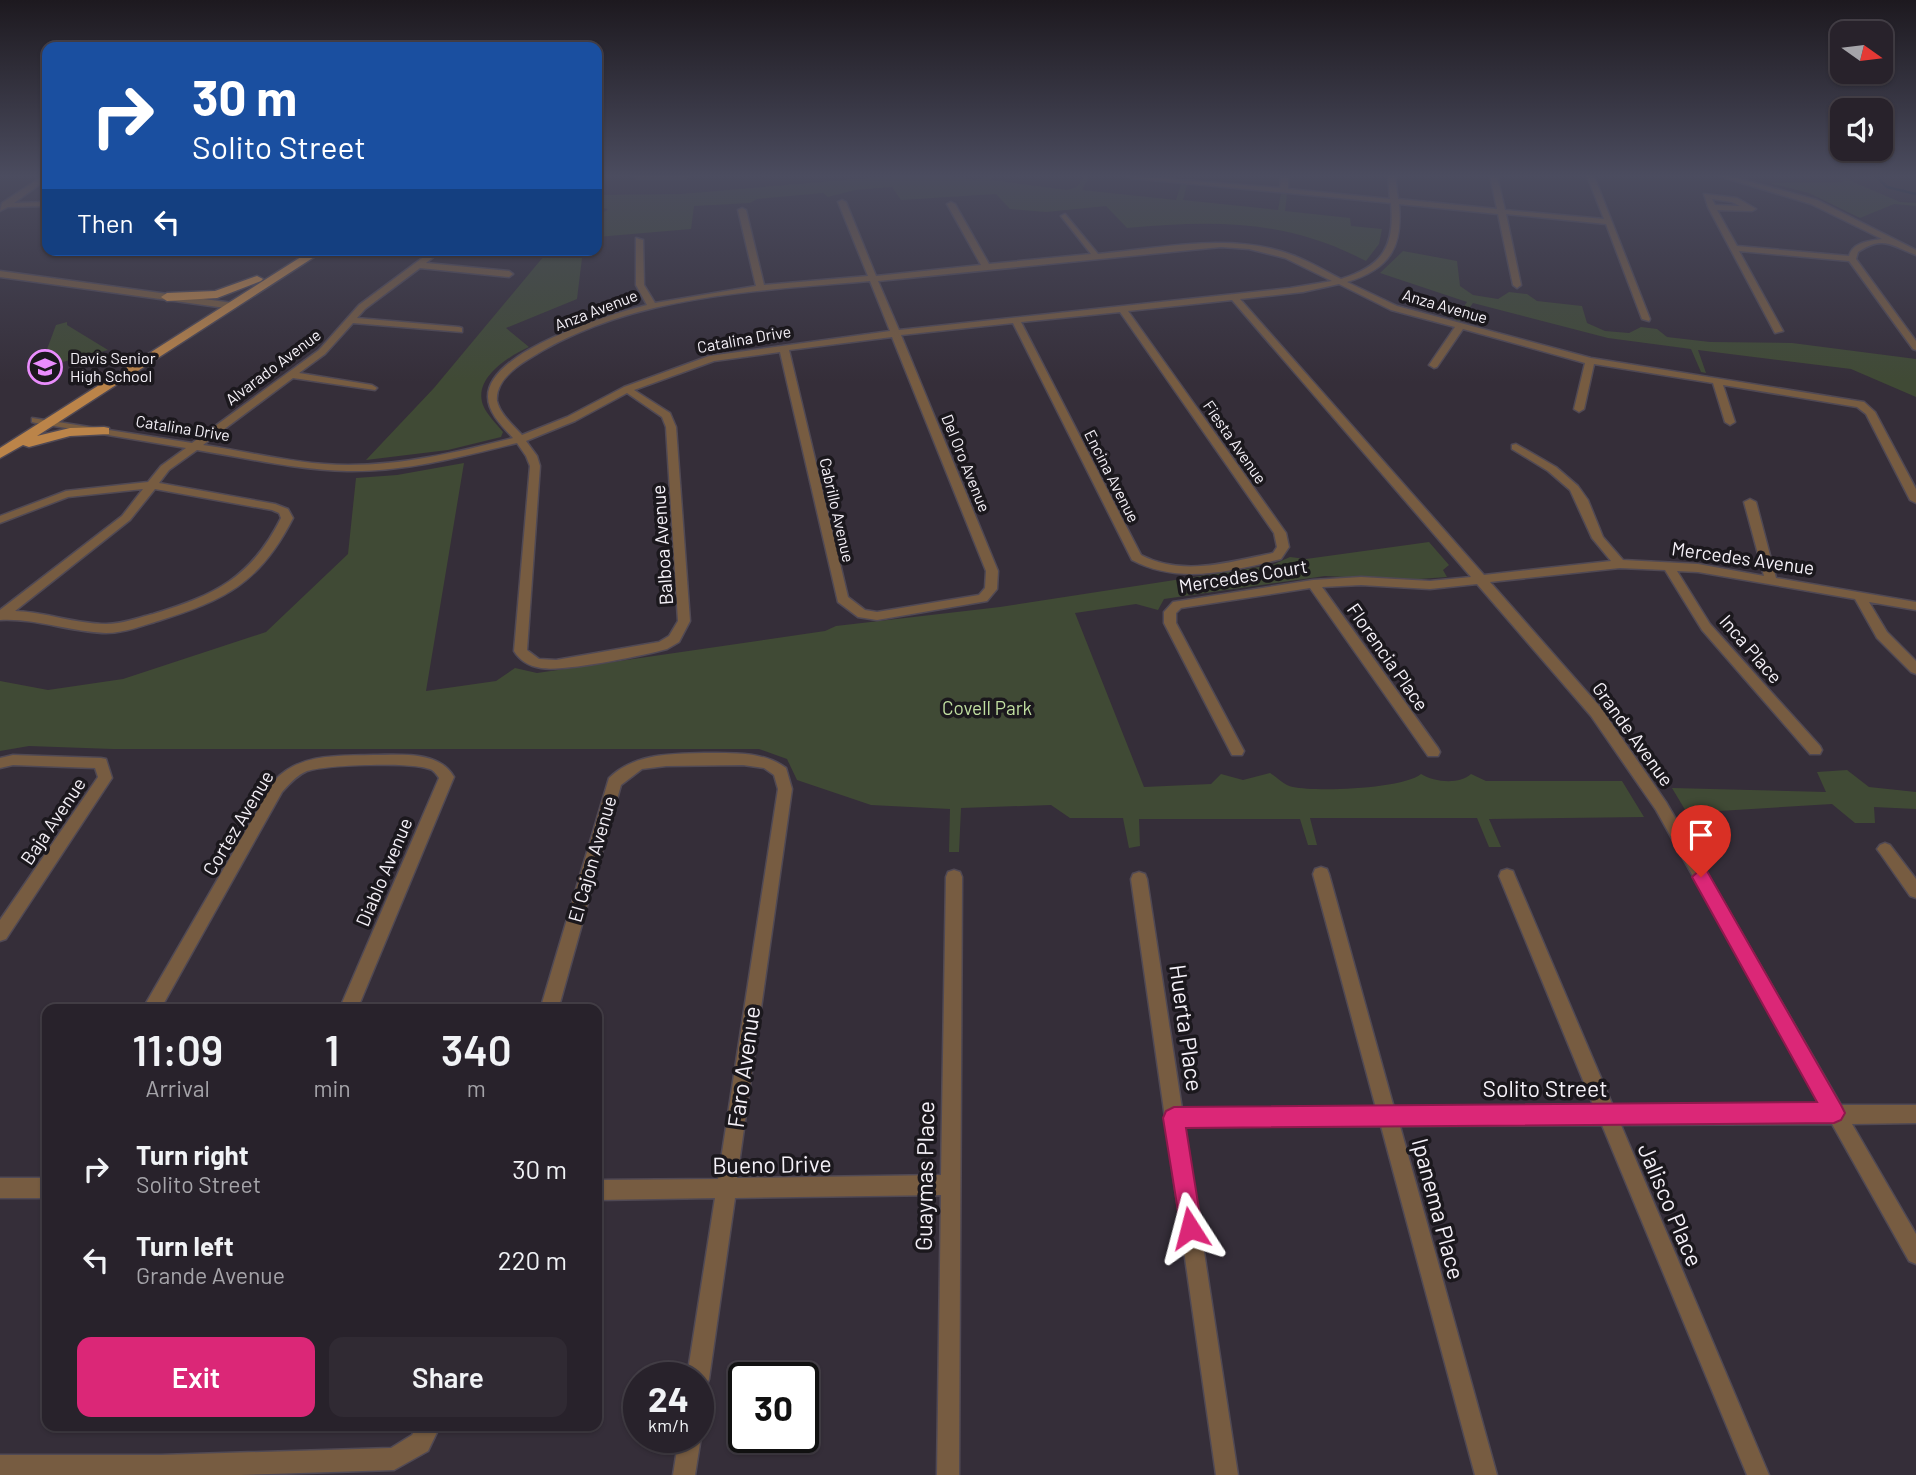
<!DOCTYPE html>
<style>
body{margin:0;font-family:Barlow,sans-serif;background:#302a33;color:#f1f3f6;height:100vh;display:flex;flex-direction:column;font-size:26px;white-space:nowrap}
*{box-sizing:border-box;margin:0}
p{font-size:23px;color:#a5a4a9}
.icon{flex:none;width:38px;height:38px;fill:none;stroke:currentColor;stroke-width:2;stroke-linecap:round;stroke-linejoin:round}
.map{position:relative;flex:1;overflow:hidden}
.side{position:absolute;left:42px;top:1004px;width:560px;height:427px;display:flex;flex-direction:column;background:#28222b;border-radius:14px;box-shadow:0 2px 5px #0004,0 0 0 2px #443f47}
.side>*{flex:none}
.top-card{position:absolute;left:42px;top:42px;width:560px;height:214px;border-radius:14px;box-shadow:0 2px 5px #0004,0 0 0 2px #443f47;background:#1a4fa0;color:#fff;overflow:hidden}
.needle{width:46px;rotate:104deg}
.controls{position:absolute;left:1830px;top:21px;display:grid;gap:14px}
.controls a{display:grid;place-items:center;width:63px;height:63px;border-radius:14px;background:#28222b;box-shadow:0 2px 5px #0004,0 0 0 2px #443f47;font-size:35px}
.speed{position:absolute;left:623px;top:1362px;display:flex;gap:14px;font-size:35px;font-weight:700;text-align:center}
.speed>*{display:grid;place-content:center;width:91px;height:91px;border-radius:50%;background:#28222b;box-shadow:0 2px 5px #0004,0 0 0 2px #443f47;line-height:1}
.speed small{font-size:18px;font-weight:400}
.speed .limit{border:4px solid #111;border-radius:10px;background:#fff;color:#111}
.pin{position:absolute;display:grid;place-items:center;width:60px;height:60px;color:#fff;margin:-72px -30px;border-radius:50% 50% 50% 0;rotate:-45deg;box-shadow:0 0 7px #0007}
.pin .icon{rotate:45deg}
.me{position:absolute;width:77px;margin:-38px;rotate:351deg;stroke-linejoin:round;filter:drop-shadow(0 0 5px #0008)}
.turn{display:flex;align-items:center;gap:24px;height:147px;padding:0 35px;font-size:32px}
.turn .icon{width:91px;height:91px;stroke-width:2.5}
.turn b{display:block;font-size:49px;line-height:60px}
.then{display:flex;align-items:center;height:66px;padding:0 35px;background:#0003;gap:14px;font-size:26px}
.eta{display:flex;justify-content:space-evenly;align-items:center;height:119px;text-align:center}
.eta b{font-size:42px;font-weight:600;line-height:49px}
.cta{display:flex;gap:14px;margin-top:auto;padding:14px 35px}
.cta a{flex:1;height:80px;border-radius:14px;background:#db2777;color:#fff;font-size:28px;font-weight:600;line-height:80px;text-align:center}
.cta a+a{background:#302a33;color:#f1f3f6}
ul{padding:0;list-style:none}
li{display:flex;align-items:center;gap:21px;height:91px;padding:0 35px}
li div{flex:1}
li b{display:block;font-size:26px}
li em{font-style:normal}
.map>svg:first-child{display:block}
.green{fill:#404a35}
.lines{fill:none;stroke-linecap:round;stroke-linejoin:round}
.stream{stroke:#08203b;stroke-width:2.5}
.minor-casing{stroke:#504954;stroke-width:3}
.major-casing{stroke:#504954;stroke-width:3}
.minor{fill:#775c41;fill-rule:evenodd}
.major{fill:#bb8449;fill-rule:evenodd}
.route{fill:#db2777;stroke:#8e194d;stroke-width:2}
.labels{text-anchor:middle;stroke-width:7;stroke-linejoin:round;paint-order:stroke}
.far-street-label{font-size:16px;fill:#f5f1f8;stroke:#1b181d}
.far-poi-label{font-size:16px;fill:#f5f1f8;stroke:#1b181d;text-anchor:start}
.street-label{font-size:19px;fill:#f5f1f8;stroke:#1b181d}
.park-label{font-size:19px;fill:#c1dfa1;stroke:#1b181d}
.near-street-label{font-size:23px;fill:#f5f1f8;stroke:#1b181d}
</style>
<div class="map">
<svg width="1916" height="1475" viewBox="0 0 1916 1475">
<rect width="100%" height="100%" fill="#352e39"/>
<!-- green -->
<path class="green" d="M891 176H954L975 180 992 176 991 180 1067 190 1077 187 1084 176H1089L1082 190 1176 200 1181 184H1187L1183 200 1278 210 1281 193 1287 194 1285 211 1350 218 1351 226 1382 229 1379 244 1366 261C1285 219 1215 220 1127 228L1106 206 1046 212 1010 209 996 194 901 200 892 187 855 190 828 197 823 193 757 199 750 203 694 206 691 229 597 237V217L608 209 597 207V195L681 194Z
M1839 176H1846L1851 181 1900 202 1916 203V206L1894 204 1860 218 1809 193 1770 183 1843 182Z
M549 250H583L577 299 506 328 529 347C509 356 473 378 483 405 487 415 496 423 503 432L501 437 448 450 366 460 434 388Z
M1403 251 1457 261 1460 286 1473 295 1498 299 1509 292 1527 294 1537 301 1582 306 1587 323 1605 331 1629 333 1641 327 1657 329 1667 337 1710 342 1792 343 1916 359V397L1851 369 1698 350 1706 373 1701 372 1691 349 1608 338 1473 303 1460 321 1454 320 1467 302 1380 273Z
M67 322V325L108 350 40 368 56 325Z
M464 463 426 691 496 681 515 668 537 673 825 631 836 626 1000 607 1272 565 1290 557 1306 559 1429 542 1449 565 1443 570 1447 577 1406 580 1325 576 1164 599 1158 610 1136 604 1075 613 1144 787 1211 784 1221 774 1243 780 1270 773C1277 777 1285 786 1293 787 1317 792 1403 789 1421 774 1434 782 1459 785 1471 774L1486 781H1622L1644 817 1489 819 1501 847H1489L1477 818H1310L1317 845H1308L1300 819H1139L1140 846 1129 848 1123 818H1070L1051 805 961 808 959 852H949L950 809 871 805 797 780 787 759 759 749H113L29 746 0 751V681L48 690 123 679 266 632 348 554 356 478 397 475Z
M1847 770 1869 787 1916 792V809L1874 807 1875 823H1855L1832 804 1687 813 1672 788 1826 792 1817 772Z"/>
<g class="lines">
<!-- stream -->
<path class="stream" d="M1876 176 1887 187 1916 194"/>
<!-- minor casing -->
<g class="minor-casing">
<path id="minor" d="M43 176H47V179L14 203 47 202V206L8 207 0 211 2 203Z
M632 176H690L686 178H636Z
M1128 176 1280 188 1281 176H1288V189L1390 199 1388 176H1395L1398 199 1497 209 1490 176H1497L1505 210 1604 219 1587 176H1594L1650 319 1649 321 1642 319 1606 224 1506 214 1521 285 1517 288 1513 285 1498 214 1399 204C1403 247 1390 269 1347 282L1397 306 1591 358 1864 402 1875 412 1916 489V503L1910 500 1866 414 1857 407 1723 385 1735 422 1730 425 1725 422 1713 383 1594 364 1584 409 1579 412 1574 409 1585 363 1463 329 1437 367 1434 368 1429 365 1455 327 1391 310 1339 284 1303 292 1240 299 1484 575 1611 561 1592 538 1570 490 1548 471 1512 449V445L1516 444 1556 467 1578 486 1588 500 1603 537 1623 560 1698 564 1764 576 1744 502 1750 499 1756 502 1776 578 1916 602V610L1869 602 1887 632 1916 661V674L1911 672 1877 638 1855 599 1698 572 1677 571 1710 624 1820 746 1822 750 1820 754H1810L1702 630 1665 570 1620 568 1490 582 1601 708 1666 802 1841 1105H1916V1123L1852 1124 1916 1234V1264L1909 1261 1832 1124 1621 1125 1769 1475H1747L1602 1125 1400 1126 1497 1475H1475L1381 1126 1185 1127 1238 1475H1216L1131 879 1133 874 1139 872 1145 874 1147 879 1182 1109 1376 1108 1313 874 1315 869 1321 867 1327 869 1329 874 1394 1108 1594 1107 1499 876 1501 871 1507 869 1513 871 1515 876 1613 1106 1821 1105 1656 810 1591 716 1477 584 1430 589 1361 585 1322 587 1438 748 1440 752 1438 756H1428L1310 588 1181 608 1176 613V623L1244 751 1242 755H1232L1164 623V612L1173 602 1313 580 1361 577 1430 581 1471 577 1232 300 1128 311 1286 533 1289 547 1281 559C1232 571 1179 585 1132 560L1013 323 901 335 998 571 997 589 987 601 877 620 858 617 838 602 780 352 714 361 634 390 670 413 676 427 690 621 679 642 667 649C641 656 564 672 541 668 529 666 520 661 514 651L530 466 526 456 517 443C461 457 405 472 347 471 297 470 246 458 197 450L169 470 159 483 275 504 288 509 293 518C260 583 225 600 158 621 141 626 124 633 106 633 70 632 36 618 0 620V610L122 516 143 489 68 497 0 523V516L66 491 148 482 161 466 186 448 36 423 32 422V418L192 443 319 350 359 305 433 250H442L426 263 509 271 513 274 509 277 420 268 365 309 357 318 459 327 462 328V332L353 323 325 354 299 373 372 385 377 388 375 390 293 378 203 445C251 452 300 465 348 465 405 465 458 452 513 438 503 427 488 413 488 397 487 351 611 314 647 305L636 285V238L643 240 644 285 655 303 756 286 738 210 742 208 746 210 764 285 868 276 838 202 842 200 846 202 876 276 981 265 947 204 951 202 955 204 989 264 1091 254 1061 216 1065 214 1098 254C1161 248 1232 232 1292 255 1309 261 1325 271 1341 279 1383 266 1395 246 1391 203L1131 178ZM1221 247 1249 249 1285 258 1332 281 1290 288 899 330 878 281ZM870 281 890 331 709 356 624 387 567 417 522 435C513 425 500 414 497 401 495 383 514 368 527 360 628 295 754 291 870 281ZM1120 312 1274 533 1277 547 1273 553C1229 562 1183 577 1141 555L1021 322ZM892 337 986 571 985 588 979 595 877 612 865 610 848 597 789 350ZM627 393 662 417 666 427 678 621 669 636 659 642 556 660 539 659 527 650 540 466 537 456 526 441 575 421ZM155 489 272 510 279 513 281 518C251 578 215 595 153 614 137 618 122 624 106 624 75 624 46 612 15 611L130 520Z
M1719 176H1729L1817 200 1916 250V255C1891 246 1884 235 1858 252L1856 259 1916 341V350L1913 349 1849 261 1739 251 1783 331 1775 333 1708 207 1704 194 1737 198 1756 209 1752 211 1717 210 1737 246 1849 256C1853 242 1869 241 1882 239L1811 204ZM1712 199 1732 202 1740 206 1715 205Z
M0 271 233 303 237 306 233 309 0 277Z
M704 753C732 753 763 751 786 768L792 789 737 1178 941 1175 946 877 948 872 954 870 960 872 962 877 959 1475H937L941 1195 735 1198 709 1379 706 1387 698 1390V1377H687L715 1198 597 1200V1180L718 1179 778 789 774 775 764 768 743 765 666 766 642 769 621 785 558 1010H540L609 778C635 753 670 754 704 753Z
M13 755 101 758 106 759 112 778 6 939 0 941V920L98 777 95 768 13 765 0 768V758Z
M373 755C400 755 439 750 454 777L357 1010H339L439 778C437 775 435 772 432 770 415 761 326 765 307 771 297 775 289 784 282 792L160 1010H142L275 780C300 753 339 756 373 755Z
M1885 843 1890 845 1916 879V898L1910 896 1880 853 1877 849 1880 845Z
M0 1178H47V1198H0Z
M417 1426H440L428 1451 394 1470 241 1475H0V1455H161L391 1448 412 1435Z
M698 1430 701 1437 695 1475H673L679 1437H698Z"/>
</g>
<!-- major casing -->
<g class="major-casing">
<path id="major" d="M312 250H325L37 436 70 428 104 427 109 428V434L70 436 29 447 23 445 0 458V448Z
M257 276 263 279 261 281 217 298 167 301 161 297 167 293 215 291Z"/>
</g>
<!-- minor -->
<use href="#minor" class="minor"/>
<!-- major -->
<use href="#major" class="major"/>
</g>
<!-- sky -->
<linearGradient id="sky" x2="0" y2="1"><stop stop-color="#1d191f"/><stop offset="0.46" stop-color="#4b4c5f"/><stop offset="1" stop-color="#4b4c5f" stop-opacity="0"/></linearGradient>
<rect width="1916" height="382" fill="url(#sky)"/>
<!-- route -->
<path class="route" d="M1701 869 1707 871 1841 1105 1845 1113 1841 1120 1834 1123 1186 1128 1202 1228 1198 1236 1190 1239 1182 1236 1163 1118 1166 1111 1174 1107 1817 1102 1692 877Z"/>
<!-- icons -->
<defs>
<g id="school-ring" transform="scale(1.75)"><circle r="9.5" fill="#1b181d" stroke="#ea8dfd" stroke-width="1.5"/><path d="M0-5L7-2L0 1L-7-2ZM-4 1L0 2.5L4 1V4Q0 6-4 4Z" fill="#ea8dfd"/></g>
</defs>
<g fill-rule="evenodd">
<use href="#school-ring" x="45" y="367"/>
</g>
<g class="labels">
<!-- far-street labels -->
<g class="far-street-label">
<text transform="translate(1445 306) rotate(16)" y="6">Anza Avenue</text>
<text transform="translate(596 310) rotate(-21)" y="6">Anza Avenue</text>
<text transform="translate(744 339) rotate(-10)" y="6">Catalina Drive</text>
<text transform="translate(273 367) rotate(-37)" y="6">Alvarado Avenue</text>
<text transform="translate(183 428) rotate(9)" y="6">Catalina Drive</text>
<text transform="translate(1235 442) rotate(55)" y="6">Fiesta Avenue</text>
<text transform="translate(966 463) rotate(68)" y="6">Del Oro Avenue</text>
<text transform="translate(1112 476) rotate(63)" y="6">Encina Avenue</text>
<text transform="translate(837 510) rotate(77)" y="6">Cabrillo Avenue</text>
</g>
<!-- far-poi labels -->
<g class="far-poi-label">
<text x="70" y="364">Davis Senior<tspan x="70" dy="18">High School</tspan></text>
</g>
<!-- street labels -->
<g class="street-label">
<text transform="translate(662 545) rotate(-94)" y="7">Balboa Avenue</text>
<text transform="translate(1743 558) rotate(8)" y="7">Mercedes Avenue</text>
<text transform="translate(1243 576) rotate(-9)" y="7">Mercedes Court</text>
<text transform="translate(1751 649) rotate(49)" y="7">Inca Place</text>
<text transform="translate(1388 657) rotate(55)" y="7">Florencia Place</text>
<text transform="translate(1633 734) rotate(54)" y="7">Grande Avenue</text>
<text transform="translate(53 821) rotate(-56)" y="7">Baja Avenue</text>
<text transform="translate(238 823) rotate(-59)" y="7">Cortez Avenue</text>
<text transform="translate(592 859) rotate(-74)" y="7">El Cajon Avenue</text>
<text transform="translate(384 872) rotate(-67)" y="7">Diablo Avenue</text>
</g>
<!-- park labels -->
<g class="park-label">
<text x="987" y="715">Covell Park</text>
</g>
<!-- near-street labels -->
<g class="near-street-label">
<text transform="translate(1186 1028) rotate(82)" y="8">Huerta Place</text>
<text transform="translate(744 1067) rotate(-82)" y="8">Faro Avenue</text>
<text x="1545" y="1097">Solito Street</text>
<text transform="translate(772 1165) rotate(-1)" y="8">Bueno Drive</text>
<text transform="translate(925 1176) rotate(-89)" y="8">Guaymas Place</text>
<text transform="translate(1670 1205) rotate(67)" y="8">Jalisco Place</text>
<text transform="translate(1438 1209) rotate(75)" y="8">Ipanema Place</text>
</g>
</g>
</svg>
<div class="controls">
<a><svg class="needle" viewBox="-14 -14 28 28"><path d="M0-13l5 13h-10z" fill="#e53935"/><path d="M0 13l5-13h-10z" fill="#a5a4a9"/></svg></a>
<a><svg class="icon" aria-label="sound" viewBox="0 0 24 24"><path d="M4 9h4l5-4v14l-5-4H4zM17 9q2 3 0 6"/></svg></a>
</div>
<div class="speed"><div>24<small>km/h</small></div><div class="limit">30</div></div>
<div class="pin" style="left:1701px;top:877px;background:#d93025"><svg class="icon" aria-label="arrive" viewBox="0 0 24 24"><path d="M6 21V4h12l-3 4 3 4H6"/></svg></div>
<svg class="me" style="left:1190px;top:1228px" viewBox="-20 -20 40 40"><path d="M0-17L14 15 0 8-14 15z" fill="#db2777" stroke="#fff" stroke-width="4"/></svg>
<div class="top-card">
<div class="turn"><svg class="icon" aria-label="right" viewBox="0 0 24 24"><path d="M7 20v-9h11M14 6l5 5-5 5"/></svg><div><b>30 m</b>Solito Street</div></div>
<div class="then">Then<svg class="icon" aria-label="left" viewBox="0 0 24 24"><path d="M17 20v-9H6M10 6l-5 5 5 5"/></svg></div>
</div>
<section class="side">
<div class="eta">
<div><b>11:09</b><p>Arrival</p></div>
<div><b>1</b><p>min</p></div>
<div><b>340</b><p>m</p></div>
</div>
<ul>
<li><svg class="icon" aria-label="right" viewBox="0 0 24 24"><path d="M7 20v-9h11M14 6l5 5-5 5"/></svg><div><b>Turn right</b><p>Solito Street</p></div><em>30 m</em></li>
<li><svg class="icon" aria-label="left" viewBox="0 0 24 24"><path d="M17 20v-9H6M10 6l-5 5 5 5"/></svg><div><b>Turn left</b><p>Grande Avenue</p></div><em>220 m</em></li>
</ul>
<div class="cta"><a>Exit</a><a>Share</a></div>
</section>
</div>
